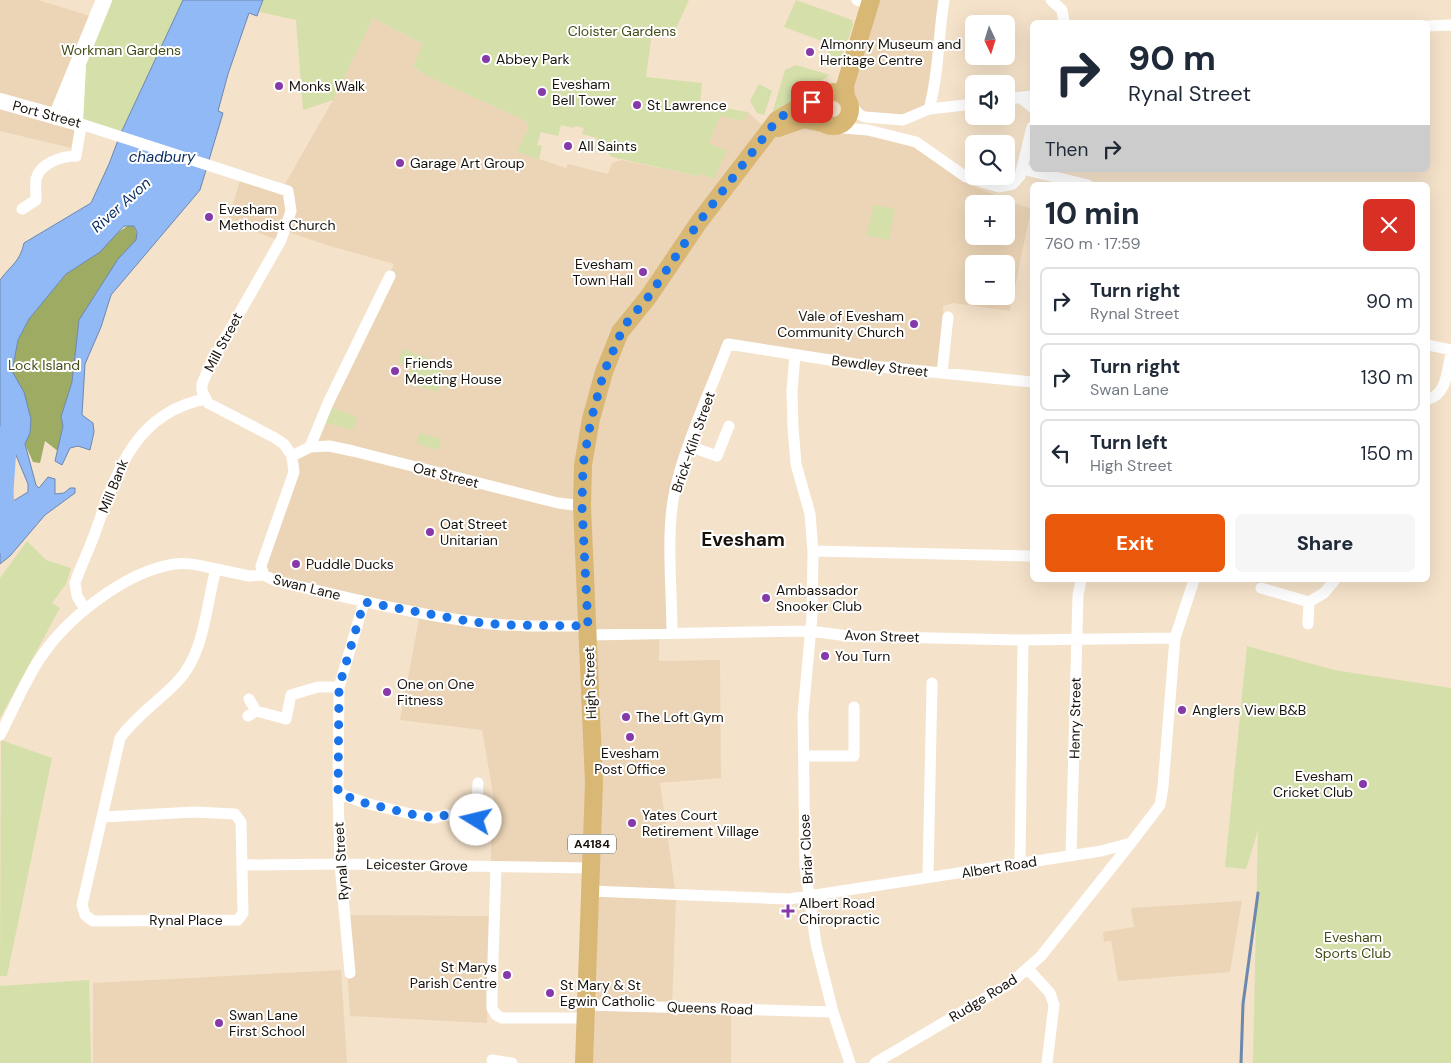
<!DOCTYPE html>
<meta charset="utf-8">
<style>
body{margin:0;font-family:"DM Sans",sans-serif;background:#f6f6f7;color:#1f2937;height:100vh;display:flex;flex-direction:column;font-size:19px;white-space:nowrap}
*{box-sizing:border-box;margin:0}
p{font-size:16px;color:#747a83}
.icon{flex:none;width:28px;height:28px;fill:none;stroke:currentColor;stroke-width:2;stroke-linecap:round;stroke-linejoin:round}
.map{position:relative;flex:1;overflow:hidden}
.details{position:absolute;left:1030px;top:182px;width:400px;height:400px;display:flex;flex-direction:column;background:#fff;border-radius:8px;box-shadow:0 5px 20px #0002}
.details>*{flex:none}
.guide{position:absolute;left:1030px;top:20px;width:400px;height:152px;border-radius:8px;box-shadow:0 5px 20px #0002;background:#fff;color:#1f2937;overflow:hidden}
.needle{width:32px;rotate:176deg}
.fabs{position:absolute;left:965px;top:15px;display:grid;gap:10px}
.fabs a{display:grid;place-items:center;width:50px;height:50px;border-radius:8px;background:#fff;box-shadow:0 5px 20px #0002;font-size:25px}
.pin{position:absolute;display:grid;place-items:center;width:42px;height:42px;color:#fff;margin:-21px;border-radius:10px;box-shadow:0 2px 8px #0006}
.me{position:absolute;width:55px;margin:-28px;rotate:279deg;stroke-linejoin:round;filter:drop-shadow(0 0 4px #0008)}
.turn{display:flex;align-items:center;gap:18px;height:105px;padding:0 15px;font-size:22px}
.turn .icon{width:65px;height:65px;stroke-width:2.5}
.turn b{display:block;font-size:35px;line-height:42px}
.then{display:flex;align-items:center;height:48px;padding:0 15px;background:#0003;gap:10px;font-size:19px}
.round{display:grid;place-items:center;flex:none;width:52px;height:52px;border-radius:8px;background:#f6f6f7}
.summary{display:flex;align-items:center;justify-content:space-between;height:85px;padding:0 15px}
h1{font-size:30px;font-weight:800;line-height:38px}
.cta{display:flex;gap:10px;margin-top:auto;padding:10px 15px}
.cta a{flex:1;height:58px;border-radius:8px;background:#ea580c;color:#fff;font-size:20px;font-weight:800;line-height:58px;text-align:center}
.cta a+a{background:#f6f6f7;color:#1f2937}
ul{padding:0;list-style:none}
li{display:flex;align-items:center;gap:15px;height:68px;margin:0 10px 8px;padding:0 5px;border:2px solid #e0e1e3;border-radius:8px}
li div{flex:1}
li b{display:block;font-size:19px}
li em{font-style:normal}
.map>svg:first-child{display:block}
.built{fill:#ecd5b7;fill-rule:evenodd}
.green{fill:#d4dfa9}
.forest{fill:#9eac63}
.water{fill:#91b9f6;stroke:#6d87af}
.lines{fill:none;stroke-linecap:round;stroke-linejoin:round}
.stream{stroke:#6d87af;stroke-width:3}
.river{stroke:#91b9f6;stroke-width:19}
.street{stroke:#fff;stroke-width:11}
.secondary{stroke:#fff;stroke-width:16}
.primary{stroke:#d9b875;stroke-width:18}
.route{stroke:#1a73e8;stroke-width:9;stroke-dasharray:0 16.2}
.poi-dot{fill:#8639a9;stroke:#fff;stroke-width:2}
.labels{text-anchor:middle;stroke-width:4;stroke-linejoin:round;paint-order:stroke}
.shield{fill:#fff;stroke:#5d5954;stroke-width:1}
.shield-label{font-size:12px;font-weight:bold;fill:#18120a}
.park-label{font-size:14px;fill:#454d17;stroke:#fff}
.poi-label{font-size:14px;fill:#18120a;stroke:#fff;text-anchor:start}
.street-label{font-size:14px;fill:#18120a;stroke:#fff}
.water-label{font-size:15px;font-style:italic;fill:#0b2e63;stroke:#fff}
.district-label{font-size:19px;font-weight:bold;fill:#18120a;stroke:#fff}
</style>
<div class="map">
<svg width="1451" height="1063" viewBox="0 0 1451 1063">
<rect width="100%" height="100%" fill="#f5e2ca"/>
<!-- built -->
<path class="built" d="M0 0H38L97 18 71 148 0 131Z
M877 0H946L930 110 907 117 862 111 852 103 851 80Z
M373 18 423 44 413 66 427 76 526 121 528 128 518 152 566 168 568 164 608 174 612 163 622 160 698 176 727 151 709 143 720 116 743 121 748 112 763 126 816 125 824 131 833 132 843 128 916 142 969 185 1031 209 1010 311 953 303 943 306 945 372 728 342 673 495 672 634 659 635V661L720 660 721 778 660 783 676 896 672 1008 731 1010V1063H581L590 867 491 863V826L495 822 493 794 482 730 400 720 420 614 264 575 296 455 309 443 394 264 323 244 286 231 280 241 228 221 243 170 285 184 333 100ZM974 204H1006V236H974ZM974 264H1006V296H974Z
M1242 901 1230 972 1118 981 1111 941 1104 942 1103 932 1134 927 1131 908Z
M344 915 489 916 487 1023 350 1016Z
M341 970 347 1063H93V983Z"/>
<!-- green -->
<path class="green" d="M104 0H183L120 135 78 123 75 101Z
M263 0H689L673 35 652 32 646 77 702 83 700 104 748 112 743 121 720 116 709 143 727 151 714 179 702 174 698 176 612 157 607 152 595 149 597 138 582 134 584 128 574 126V128L561 125 558 136 541 132 537 145 542 146 539 159 517 152 528 128 526 121 427 76 413 66 423 44 373 18 333 100 303 110 296 20 260 12Z
M796 0 852 20 853 25 841 60 827 57 830 44 784 27Z
M796 65 830 75 772 114 785 70Z
M759 84 772 91 764 115 757 113 750 101Z
M874 205 895 209 889 240 866 235Z
M403 349 445 365 438 392 407 383 412 367 398 362Z
M332 408 357 417 353 430 326 423Z
M419 433 441 439 439 450 417 444Z
M27 541 46 560 71 568 66 584 52 603 60 608 0 718V578Z
M1247 646 1334 670 1451 688V1063H1253L1258 830 1246 869 1225 867Z
M1 740 52 758 7 976H0Z
M89 980 91 1063H0V986Z"/>
<!-- forest -->
<path class="forest" d="M129 225 134 226 139 239 79 320 72 382 61 417 63 426 59 452 45 441 40 463 33 462 25 444 12 371 18 340 29 319 66 274 100 252 114 235Z"/>
<!-- water -->
<path class="water" d="M183 0H263L257 16 249 13 228 74 218 111 223 113 200 190 111 295 101 327 85 364 82 415 93 423 94 432 90 450 78 446 70 448 62 465 55 461 63 426 61 417 72 382 79 320 118 259 136 240 137 232 134 226H124L100 252 66 274 29 319 18 340 12 371 24 392 31 419 30 433 25 444 36 485 39 488 48 477 55 479V494L64 493 70 488H75V493L45 515 10 556 0 564V492H7L10 503 28 492V484L13 448 9 451 8 457H2L0 453V280C11 265 20 262 24 243L91 203 109 164 120 135Z"/>
<g class="lines">
<!-- stream -->
<path class="stream" d="M1241 1063 1243 1004 1258 893"/>
<!-- river -->
<path class="river" d="M0 544 6 529 4 491 8 432"/>
<!-- street -->
<path class="street" d="M857 0 870 4
M1051 0 1062 10 1064 22
M1428 26 1451 25
M1021 98 1032 107
M1006 99 1032 96
M849 104 860 115 865 117 903 120 929 109 974 104
M929 109C939 74 938 36 944 0
M75 122 288 191 291 211 281 240 210 365 202 384V391L208 403 275 438 284 444 292 456 294 472 261 566 264 575
M841 124 843 128 868 130 916 142 966 177 999 187 1013 184 1020 176 1032 127
M1022 169 1088 185
M22 209 36 200C36 193 35 185 36 179 40 163 62 156 76 156L80 132 78 123
M1428 345 1451 350
M795 355 792 391 793 427 796 464 810 514 813 551 812 616 803 714 805 867 816 944 833 1012 850 1063
M942 373 948 317
M1428 399C1447 395 1447 370 1451 353
M689 446 717 456 729 426
M310 447 329 446 353 451 558 503 582 506
M292 456 310 447 328 403 390 276
M813 551 1032 556
M264 575 276 581C342 596 407 613 474 622 511 627 551 626 588 626
M1261 588 1309 602 1324 593 1335 580
M85 609 77 596 75 583C81 565 90 548 96 530 117 471 135 413 205 399
M1308 624 1309 602
M672 633C672 592 666 535 674 495 683 448 711 390 728 344L862 365 1032 382
M589 635 810 631 848 636 1023 640 1175 638
M249 699 256 711
M248 716 256 711 286 719 291 695 318 687H339
M0 735C13 710 24 683 39 660 66 618 125 572 174 564 189 562 202 566 216 569
M804 756H854V707
M338 793 365 803 415 815 434 818 446 815 476 820 478 783
M103 817 194 812 235 814 241 822 243 913 238 920 93 921 85 915 82 905 120 738C137 715 159 701 178 681 205 652 206 605 216 569L249 576 264 575
M1071 856 1078 595 1081 580
M1020 864 1023 640
M242 865 340 864 592 868
M496 867 492 992V1008L496 1015 502 1018H586
M928 877 932 683
M591 891 789 899 1101 851 1131 843 1160 805 1163 787 1175 638 1194 580
M1028 969 1050 993 1054 1005 1047 1063
M350 973 340 864 338 793 339 687 364 602
M586 1005 833 1012
M492 1060 512 1063
M875 1063 1011 983 1041 956 1131 843"/>
<!-- secondary -->
<path class="secondary" d="M0 101 75 122 78 67
M56 117 104 0"/>
<!-- primary -->
<path class="primary" d="M816 109a17 17 0 1 1 34 0a17 17 0 1 1-34 0Z
M846 98 845 86 871 0
M778 128 804 119 822 123
M584 1063 594 783 582 506 583 465 591 419 604 372 620 332 649 296 699 222 777 120 799 107 819 99"/>
</g>
<g class="lines">
<!-- route -->
<path class="route" d="M476 820 446 815 434 818 415 815 365 803 338 793 339 687 364 602 473 622 507 625 588 626 582 506 583 465 591 420 604 372 624 326 649 296 699 222 777 120 788 112 812 102"/>
</g>
<!-- markers -->
<g class="poi-dot">
<circle cx="810" cy="52" r="5"/>
<circle cx="486" cy="59" r="5"/>
<circle cx="279" cy="86" r="5"/>
<circle cx="542" cy="92" r="5"/>
<circle cx="637" cy="105" r="5"/>
<circle cx="568" cy="146" r="5"/>
<circle cx="400" cy="163" r="5"/>
<circle cx="209" cy="217" r="5"/>
<circle cx="643" cy="272" r="5"/>
<circle cx="914" cy="324" r="5"/>
<circle cx="395" cy="371" r="5"/>
<circle cx="430" cy="532" r="5"/>
<circle cx="296" cy="564" r="5"/>
<circle cx="766" cy="598" r="5"/>
<circle cx="825" cy="656" r="5"/>
<circle cx="387" cy="692" r="5"/>
<circle cx="1182" cy="710" r="5"/>
<circle cx="626" cy="717" r="5"/>
<circle cx="630" cy="737" r="5"/>
<circle cx="1363" cy="784" r="5"/>
<circle cx="632" cy="823" r="5"/>
<path d="M785.5 903.5h5v5h5v5h-5v5h-5v-5h-5v-5h5z"/>
<circle cx="507" cy="975" r="5"/>
<circle cx="550" cy="993" r="5"/>
<circle cx="219" cy="1023" r="5"/>
</g>
<g class="labels">
<!-- shield labels -->
<rect class="shield" x="568" y="834.5" width="48" height="19" rx="4"/>
<g class="shield-label">
<text x="592" y="848">A4184</text>
</g>
<!-- park labels -->
<g class="park-label">
<text x="622" y="36">Cloister Gardens</text>
<text x="121" y="55">Workman Gardens</text>
<text x="44" y="370">Lock Island</text>
<text x="1353" y="942">Evesham<tspan x="1353" dy="16">Sports Club</tspan></text>
</g>
<!-- poi labels -->
<g class="poi-label">
<text x="820" y="49">Almonry Museum and<tspan x="820" dy="16">Heritage Centre</tspan></text>
<text x="496" y="64">Abbey Park</text>
<text x="552" y="89">Evesham<tspan x="552" dy="16">Bell Tower</tspan></text>
<text x="289" y="91">Monks Walk</text>
<text x="647" y="110">St Lawrence</text>
<text x="578" y="151">All Saints</text>
<text x="410" y="168">Garage Art Group</text>
<text x="219" y="214">Evesham<tspan x="219" dy="16">Methodist Church</tspan></text>
<text x="633" y="269" text-anchor="end">Evesham<tspan x="633" dy="16">Town Hall</tspan></text>
<text x="904" y="321" text-anchor="end">Vale of Evesham<tspan x="904" dy="16">Community Church</tspan></text>
<text x="405" y="368">Friends<tspan x="405" dy="16">Meeting House</tspan></text>
<text x="440" y="529">Oat Street<tspan x="440" dy="16">Unitarian</tspan></text>
<text x="306" y="569">Puddle Ducks</text>
<text x="776" y="595">Ambassador<tspan x="776" dy="16">Snooker Club</tspan></text>
<text x="835" y="661">You Turn</text>
<text x="397" y="689">One on One<tspan x="397" dy="16">Fitness</tspan></text>
<text x="1192" y="715">Anglers View B&amp;B</text>
<text x="636" y="722">The Loft Gym</text>
<text x="630" y="758" text-anchor="middle">Evesham<tspan x="630" dy="16">Post Office</tspan></text>
<text x="1353" y="781" text-anchor="end">Evesham<tspan x="1353" dy="16">Cricket Club</tspan></text>
<text x="642" y="820">Yates Court<tspan x="642" dy="16">Retirement Village</tspan></text>
<text x="799" y="908">Albert Road<tspan x="799" dy="16">Chiropractic</tspan></text>
<text x="497" y="972" text-anchor="end">St Marys<tspan x="497" dy="16">Parish Centre</tspan></text>
<text x="560" y="990">St Mary &amp; St<tspan x="560" dy="16">Egwin Catholic</tspan></text>
<text x="229" y="1020">Swan Lane<tspan x="229" dy="16">First School</tspan></text>
</g>
<!-- street labels -->
<g class="street-label">
<text transform="translate(47 114) rotate(15)" y="5">Port Street</text>
<text transform="translate(223 342) rotate(-62)" y="5">Mill Street</text>
<text transform="translate(880 366) rotate(7)" y="5">Bewdley Street</text>
<text transform="translate(693 442) rotate(-71)" y="5">Brick-Kiln Street</text>
<text transform="translate(446 475) rotate(14)" y="5">Oat Street</text>
<text transform="translate(113 486) rotate(-68)" y="5">Mill Bank</text>
<text transform="translate(307 587) rotate(14)" y="5">Swan Lane</text>
<text transform="translate(882 636) rotate(2)" y="5">Avon Street</text>
<text transform="translate(590 683) rotate(-92)" y="5">High Street</text>
<text transform="translate(1075 718) rotate(-89)" y="5">Henry Street</text>
<text transform="translate(806 849) rotate(-93)" y="5">Briar Close</text>
<text transform="translate(341 861) rotate(-94)" y="5">Rynal Street</text>
<text transform="translate(417 865) rotate(1)" y="5">Leicester Grove</text>
<text transform="translate(999 867) rotate(-9)" y="5">Albert Road</text>
<text x="186" y="925">Rynal Place</text>
<text transform="translate(983 998) rotate(-32)" y="5">Rudge Road</text>
<text transform="translate(710 1008) rotate(2)" y="5">Queens Road</text>
</g>
<!-- water labels -->
<g class="water-label">
<text x="162" y="162">chadbury</text>
<text transform="translate(121 205) rotate(-42)" y="5">River Avon</text>
</g>
<!-- district labels -->
<g class="district-label">
<text x="743" y="546">Evesham</text>
</g>
</g>
</svg>
<div class="fabs">
<a><svg class="needle" viewBox="-14 -14 28 28"><path d="M0-13l5 13h-10z" fill="#e53935"/><path d="M0 13l5-13h-10z" fill="#747a83"/></svg></a>
<a><svg class="icon" aria-label="sound" viewBox="0 0 24 24"><path d="M4 9h4l5-4v14l-5-4H4zM17 9q2 3 0 6"/></svg></a>
<a><svg class="icon" aria-label="search" viewBox="0 0 24 24"><circle cx="10" cy="10" r="6"/><path d="M15 15l6 6"/></svg></a>
<a>+</a>
<a>−</a>
</div>
<div class="pin" style="left:812px;top:102px;background:#d93025"><svg class="icon" aria-label="arrive" viewBox="0 0 24 24"><path d="M6 21V4h12l-3 4 3 4H6"/></svg></div>
<svg class="me" style="left:476px;top:820px" viewBox="-20 -20 40 40"><circle r="19" fill="#fff"/><path d="M0-13L10 11 0 6-10 11z" fill="#1a73e8"/></svg>
<div class="guide">
<div class="turn"><svg class="icon" aria-label="right" viewBox="0 0 24 24"><path d="M7 20v-9h11M14 6l5 5-5 5"/></svg><div><b>90 m</b>Rynal Street</div></div>
<div class="then">Then<svg class="icon" aria-label="right" viewBox="0 0 24 24"><path d="M7 20v-9h11M14 6l5 5-5 5"/></svg></div>
</div>
<section class="details">
<div class="summary"><div><h1>10 min</h1><p>760 m · 17:59</p></div><a class="round" style="background:#d93025;color:#fff"><svg class="icon" aria-label="close" viewBox="0 0 24 24"><path d="M6 6l12 12M18 6L6 18"/></svg></a></div>
<ul>
<li><svg class="icon" aria-label="right" viewBox="0 0 24 24"><path d="M7 20v-9h11M14 6l5 5-5 5"/></svg><div><b>Turn right</b><p>Rynal Street</p></div><em>90 m</em></li>
<li><svg class="icon" aria-label="right" viewBox="0 0 24 24"><path d="M7 20v-9h11M14 6l5 5-5 5"/></svg><div><b>Turn right</b><p>Swan Lane</p></div><em>130 m</em></li>
<li><svg class="icon" aria-label="left" viewBox="0 0 24 24"><path d="M17 20v-9H6M10 6l-5 5 5 5"/></svg><div><b>Turn left</b><p>High Street</p></div><em>150 m</em></li>
</ul>
<div class="cta"><a>Exit</a><a>Share</a></div>
</section>
</div>
